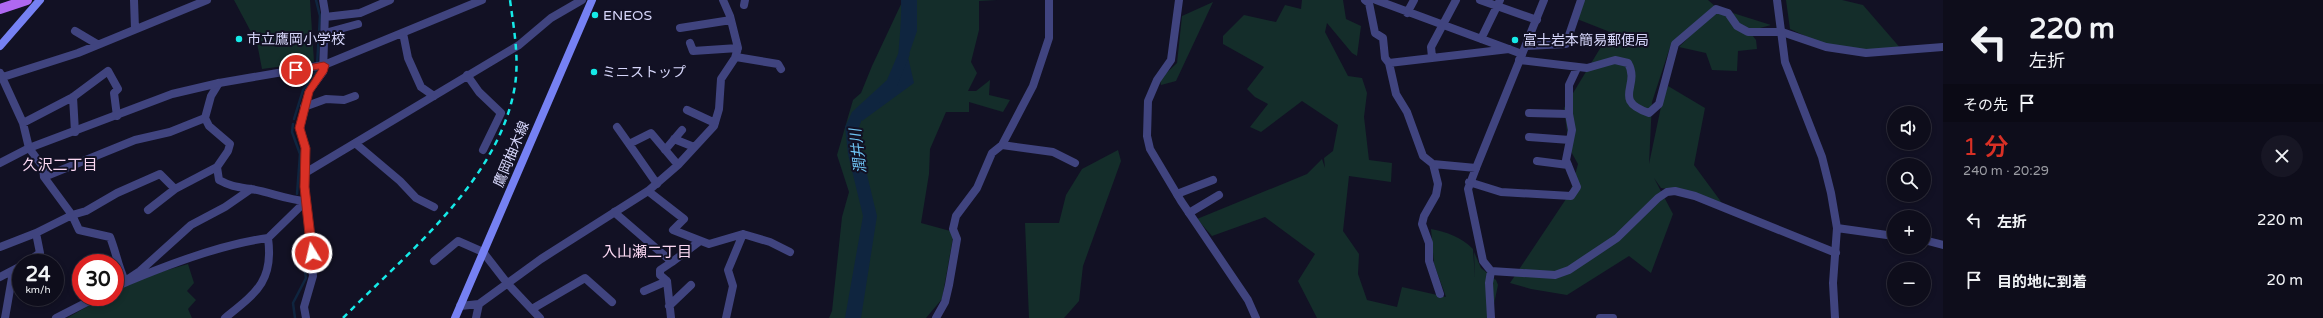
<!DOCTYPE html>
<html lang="ja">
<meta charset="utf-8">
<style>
body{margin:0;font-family:"Varela Round","Noto Sans JP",sans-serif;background:#171624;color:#f1f3f6;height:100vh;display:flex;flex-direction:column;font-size:15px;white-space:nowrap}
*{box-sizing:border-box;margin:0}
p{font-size:13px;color:#9b9ca3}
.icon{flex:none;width:22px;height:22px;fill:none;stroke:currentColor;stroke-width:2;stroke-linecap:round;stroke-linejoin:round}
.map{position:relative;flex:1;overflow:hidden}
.sheet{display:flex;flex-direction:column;background:#0e0d1b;width:380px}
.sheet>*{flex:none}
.banner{background:#0e0d1b;color:#f1f3f6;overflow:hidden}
.fabs{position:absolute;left:1887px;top:106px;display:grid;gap:8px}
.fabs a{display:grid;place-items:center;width:44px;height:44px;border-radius:50%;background:#0e0d1b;box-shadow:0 2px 6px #0003,0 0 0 1px #2e2d3a;font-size:20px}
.speed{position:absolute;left:12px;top:254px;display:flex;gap:8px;font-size:20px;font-weight:700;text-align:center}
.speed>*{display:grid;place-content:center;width:52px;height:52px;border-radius:50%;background:#0e0d1b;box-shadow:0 2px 6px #0003,0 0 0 1px #2e2d3a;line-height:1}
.speed small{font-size:10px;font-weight:400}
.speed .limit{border:6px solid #d22;background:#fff;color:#111}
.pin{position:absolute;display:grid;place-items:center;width:34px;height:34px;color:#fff;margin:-17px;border:2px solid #fff;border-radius:50%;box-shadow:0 1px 4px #0007}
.me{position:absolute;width:44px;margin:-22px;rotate:351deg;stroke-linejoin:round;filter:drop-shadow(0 0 3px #0008)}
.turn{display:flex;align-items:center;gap:14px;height:84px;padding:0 20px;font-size:18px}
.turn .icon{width:52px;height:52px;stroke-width:2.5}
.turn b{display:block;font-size:28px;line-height:34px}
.then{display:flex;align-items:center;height:38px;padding:0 20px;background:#0003;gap:8px;font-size:15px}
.round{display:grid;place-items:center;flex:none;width:42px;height:42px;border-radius:21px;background:#171624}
.head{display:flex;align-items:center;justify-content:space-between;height:68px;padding:0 20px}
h1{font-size:24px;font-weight:600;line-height:30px;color:#d93025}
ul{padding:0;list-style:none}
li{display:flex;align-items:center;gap:12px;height:60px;padding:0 20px}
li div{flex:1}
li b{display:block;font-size:15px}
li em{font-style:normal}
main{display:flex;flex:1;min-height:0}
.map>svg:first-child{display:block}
.green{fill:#142d2a}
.water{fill:#0f253f}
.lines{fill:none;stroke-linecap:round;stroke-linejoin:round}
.stream{stroke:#0f253f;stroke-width:2.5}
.river{fill:#0f253f;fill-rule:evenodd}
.minor{stroke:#40447f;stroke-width:8}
.tertiary{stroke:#40447f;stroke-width:8}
.secondary{stroke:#7681f3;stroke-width:8}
.primary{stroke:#af68f2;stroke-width:10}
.rail{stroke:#15eae8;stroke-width:2.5;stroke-dasharray:6 5;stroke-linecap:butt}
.route{fill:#d93025;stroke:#8d1f18}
.poi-dot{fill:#15eae8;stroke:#121124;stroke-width:1.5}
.labels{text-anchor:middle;stroke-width:4;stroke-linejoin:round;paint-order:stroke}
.poi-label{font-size:14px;fill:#d7d7fb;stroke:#121124;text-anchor:start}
.street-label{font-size:14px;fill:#d7d7fb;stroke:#121124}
.water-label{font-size:15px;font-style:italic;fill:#6ec3f2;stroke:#121124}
.neighbourhood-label{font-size:15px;fill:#fcd9f3;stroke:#121124}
</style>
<main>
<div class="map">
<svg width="1943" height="318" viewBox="0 0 1943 318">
<rect width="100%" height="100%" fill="#121124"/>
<!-- green -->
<path class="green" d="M234 0H310L314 62 262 69 257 43Z
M903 0H997L979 1V30L971 62 977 73 968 91H976L990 80 989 95 1010 100 1003 112 969 102V112H946L930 149 929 174 921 223 954 232 942 299 926 318H829L832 311 842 217 849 192 837 155 853 100 861 93 872 66Z
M1302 0H1343L1346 19 1361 26 1357 56 1352 53 1327 23 1325 32 1348 76 1362 78 1367 93 1364 117 1369 160 1392 163 1391 182 1349 176 1343 231 1359 254 1358 274 1367 300 1397 307 1402 287 1446 297 1434 264 1431 229C1447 232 1461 237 1473 249L1475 278 1474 252 1481 268 1496 280 1498 285 1491 318H1317L1298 281 1315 254 1265 217 1212 236 1197 219 1307 174 1322 159 1325 168 1324 158 1333 151 1338 125 1302 101 1261 132 1250 127 1268 104 1255 97 1247 89 1264 67 1223 44V36L1244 15 1276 22 1285 5 1301 9Z
M1584 0H1708L1717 8 1771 25 1749 31 1756 40 1757 49 1738 51 1737 71 1712 70 1706 53 1679 47 1693 33 1671 44 1652 102 1649 164 1662 102 1668 86 1705 108 1694 165 1722 203 1688 192 1661 188 1654 178 1673 214 1651 273 1629 256 1567 295 1531 289 1510 283 1570 193 1578 164 1569 148 1564 108 1610 32 1577 19Z
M1786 0H1842L1863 5 1902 50 1864 51 1825 45 1790 29Z
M1213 2 1176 81 1161 85 1160 79 1177 63 1182 16Z
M1118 150 1121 161 1083 266 1079 301 1064 318H1029L1025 223H1059L1066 195 1082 169Z
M188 264 194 283 187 291 196 300 188 309 192 318H67L104 297H115V291L136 279Z"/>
<!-- water -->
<path class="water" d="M901 0H917V31L908 57 914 83 862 121 861 105 897 82C897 54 902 28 901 0Z"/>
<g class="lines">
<!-- stream -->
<path class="stream" d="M294 119 303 90 315 75 317 65 320 16 316 0
M293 124 292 132 300 154 297 194
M295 318 293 303 306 278 302 253"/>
<!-- river -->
<path class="river" d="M904 49 910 54 897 86 862 119 859 127 862 154 877 216 861 318H845L863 216 848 154 845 127 852 112 887 80 898 54Z"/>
<!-- minor -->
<path class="minor" d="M134 0 135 29
M1365 0 1369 3 1375 33 1383 38 1385 58 1389 63
M1376 0 1522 54
M1480 0 1537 20
M744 5 745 0
M1407 13 1414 0
M325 17 360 13 390 0
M680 28 731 20
M75 31 97 44
M325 33 358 24
M403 33 408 58 421 87 434 96
M1481 39 1500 0
M690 43 693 51 738 48
M1526 46 1566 44 1581 0
M1509 49 1389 63 1396 94 1407 112 1423 156 1433 164 1476 168 1468 189 1483 261 1491 271 1555 275 1569 270 1617 238 1658 198 1667 192 1675 191 1695 196 1836 253
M736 57 778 64 781 69
M1432 57 1431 47 1456 0
M1519 60 1587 68 1615 60 1628 63C1641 86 1611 100 1649 113L1659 104 1675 44 1716 9 1728 13 1737 26 1748 32H1782L1826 47 1866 53 1943 47
M324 65 482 0
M0 73 23 123 29 148 43 167 44 177 72 215 79 230 110 237C116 252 118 266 125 281L140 271 191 225 225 207 251 189
M467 75 479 92 501 113 483 150
M0 78 78 53 207 0
M219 83 211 96 205 118 209 126 230 144 228 151 217 167 219 180C232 187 237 187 251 189 270 192 287 200 306 201
M73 97 75 132
M304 107 326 99 344 100 355 96
M687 110 715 123
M1529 113 1569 114
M23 123 73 97 108 71 118 89 114 93 117 116
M617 127 629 144 651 133 678 165
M1529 137 1570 140
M674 139 694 147
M355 143 400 181 416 198 434 207
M629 144 657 184
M1002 145 1033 86 1049 38V0
M665 150 682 130
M1537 161 1568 165
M1433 164 1438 184 1436 195 1424 216 1422 224 1429 243V261L1440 294
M305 173 519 45 551 18 582 0
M44 177 135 140 170 132 205 118
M1469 182 1501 192 1571 196 1577 187 1566 160 1572 130 1569 114V85L1577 68
M648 191 684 219 673 230 709 244 743 234
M1177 194 1213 180
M148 210 175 189 217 167
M614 212 672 262 660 270V275L667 281 671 318
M1189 213 1219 195
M0 247 36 233 72 215 86 211 117 193 160 174 175 189
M434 261 458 241 483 252 507 283 540 318
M672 262 700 241
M26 263 40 253 36 233
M1491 271 1489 283 1491 318
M0 277 21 266
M115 287C159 268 221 244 268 238
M644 291 667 281
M460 306 479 304 541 259 648 191 678 165 714 126 719 109 721 79 735 58 738 48 730 16 723 0
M669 306 691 285
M532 309 585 278 612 302
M5 318 13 272
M56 318 97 297
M225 318C256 293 274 281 268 238L306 201
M306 318 304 307 313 276 305 187V148L300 128 309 91 323 72 325 12 323 0
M476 318 479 304
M726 318 733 286 728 270 743 234 770 242 790 252
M936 318 945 302 949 285 957 239 953 229 956 216 977 188 992 153 1002 145 1053 152 1075 163
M1600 318H1613"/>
<!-- tertiary -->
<path class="tertiary" d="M1179 0 1171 60 1157 80 1148 101 1147 136 1150 149 1181 201 1248 300 1256 318
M1777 0 1785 62 1822 157 1831 193 1837 228 1833 283 1835 318
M0 163 29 148 172 94 219 83 324 65
M1476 168 1544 0
M1837 228 1894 236
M1924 240 1943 245"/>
<!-- secondary -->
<path class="secondary" d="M0 46 40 0
M455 318 592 0"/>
<!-- primary -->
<path class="primary" d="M0 9 27 0"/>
<!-- rail -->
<path class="rail" d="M343 318C406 254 496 183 514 91 520 61 514 30 510 0"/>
</g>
<!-- route -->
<path class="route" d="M324 62 329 65 327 72 313 92 304 128 310 148 309 187 317 253 312 257 307 253 300 187 301 148 295 128 305 91 319 69 296 73 292 70 296 67Z"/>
<!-- markers -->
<g class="poi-dot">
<circle cx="595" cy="15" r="4"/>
<circle cx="239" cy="39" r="4"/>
<circle cx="1515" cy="40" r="4"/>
<circle cx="594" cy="72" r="4"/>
</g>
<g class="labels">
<!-- poi labels -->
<g class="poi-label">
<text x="603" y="20">ENEOS</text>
<text x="247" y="44">市立鷹岡小学校</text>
<text x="1523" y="45">富士岩本簡易郵便局</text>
<text x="602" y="77">ミニストップ</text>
</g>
<!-- street labels -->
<g class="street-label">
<text transform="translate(511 154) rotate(-67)" y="5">鷹岡柚木線</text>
</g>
<!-- water labels -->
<g class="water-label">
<text transform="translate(858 151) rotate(-97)" y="5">潤井川</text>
</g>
<!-- neighbourhood labels -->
<g class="neighbourhood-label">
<text x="60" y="170">久沢二丁目</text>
<text x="647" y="257">入山瀬二丁目</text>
</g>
</g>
</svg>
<div class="fabs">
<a><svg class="icon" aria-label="sound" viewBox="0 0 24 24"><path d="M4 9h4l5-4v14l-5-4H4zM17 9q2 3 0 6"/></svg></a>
<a><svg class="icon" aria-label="search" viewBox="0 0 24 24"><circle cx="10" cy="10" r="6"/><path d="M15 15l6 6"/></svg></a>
<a>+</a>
<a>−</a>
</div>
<div class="speed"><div>24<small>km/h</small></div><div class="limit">30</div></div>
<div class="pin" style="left:296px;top:70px;background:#d93025"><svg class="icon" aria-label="arrive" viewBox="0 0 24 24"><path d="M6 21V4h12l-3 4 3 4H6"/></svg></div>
<svg class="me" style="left:312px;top:253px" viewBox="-20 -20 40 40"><circle r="17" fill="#d93025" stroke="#fff" stroke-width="3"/><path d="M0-11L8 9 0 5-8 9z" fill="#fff"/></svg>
</div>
<section class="sheet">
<div class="banner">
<div class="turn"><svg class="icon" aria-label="left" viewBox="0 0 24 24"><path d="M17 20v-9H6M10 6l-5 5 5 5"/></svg><div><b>220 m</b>左折</div></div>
<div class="then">その先<svg class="icon" aria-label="arrive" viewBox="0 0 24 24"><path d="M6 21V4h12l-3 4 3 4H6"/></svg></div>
</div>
<div class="head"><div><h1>1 分</h1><p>240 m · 20:29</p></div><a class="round"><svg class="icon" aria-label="close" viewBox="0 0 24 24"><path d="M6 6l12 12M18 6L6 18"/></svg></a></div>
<ul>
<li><svg class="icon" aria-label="left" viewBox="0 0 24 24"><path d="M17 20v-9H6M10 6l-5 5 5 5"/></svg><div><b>左折</b></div><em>220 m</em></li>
<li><svg class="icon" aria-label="arrive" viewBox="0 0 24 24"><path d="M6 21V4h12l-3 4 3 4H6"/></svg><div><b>目的地に到着</b></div><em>20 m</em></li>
</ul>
</section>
</main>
